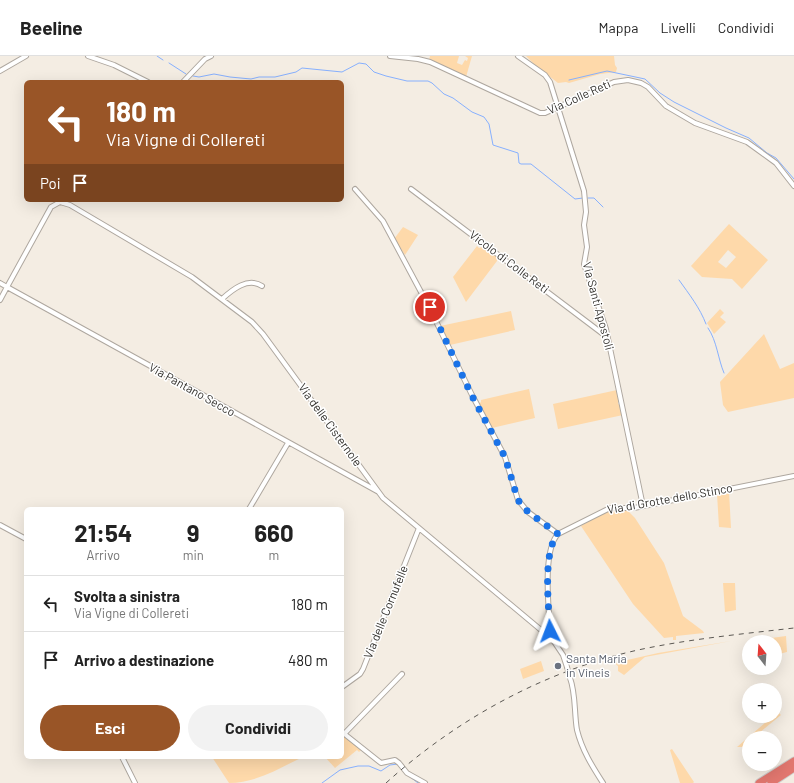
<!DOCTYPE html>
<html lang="it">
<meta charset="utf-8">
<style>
body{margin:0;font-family:Barlow,sans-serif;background:#f2f2f2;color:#222;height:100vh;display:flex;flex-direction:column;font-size:15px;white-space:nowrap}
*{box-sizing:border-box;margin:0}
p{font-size:13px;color:#767676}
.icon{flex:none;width:22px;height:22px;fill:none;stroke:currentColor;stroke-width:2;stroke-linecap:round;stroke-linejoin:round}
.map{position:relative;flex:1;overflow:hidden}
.side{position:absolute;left:24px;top:451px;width:320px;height:252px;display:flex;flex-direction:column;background:#fff;border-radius:6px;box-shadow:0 4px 16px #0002}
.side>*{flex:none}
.banner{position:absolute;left:24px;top:24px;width:320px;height:122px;border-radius:6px;box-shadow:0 4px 16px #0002;background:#995527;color:#fff;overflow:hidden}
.needle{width:26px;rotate:343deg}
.tools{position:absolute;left:742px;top:579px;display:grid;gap:8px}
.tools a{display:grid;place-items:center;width:40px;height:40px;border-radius:50%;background:#fff;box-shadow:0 4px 16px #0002;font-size:20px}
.pin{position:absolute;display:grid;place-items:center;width:34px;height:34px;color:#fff;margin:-17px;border:2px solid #fff;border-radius:50%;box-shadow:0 1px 4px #0007}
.me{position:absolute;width:44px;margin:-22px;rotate:357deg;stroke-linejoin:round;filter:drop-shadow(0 0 3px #0008)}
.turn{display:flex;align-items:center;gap:14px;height:84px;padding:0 16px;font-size:18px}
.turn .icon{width:52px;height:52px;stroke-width:2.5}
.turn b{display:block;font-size:28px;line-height:34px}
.then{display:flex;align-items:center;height:38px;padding:0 16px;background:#0003;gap:8px;font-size:15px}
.eta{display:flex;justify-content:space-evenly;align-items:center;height:68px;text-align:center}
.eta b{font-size:24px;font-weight:700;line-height:28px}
.cta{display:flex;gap:8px;margin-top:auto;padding:8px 16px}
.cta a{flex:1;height:46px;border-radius:24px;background:#995527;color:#fff;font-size:16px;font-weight:700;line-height:46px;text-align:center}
.cta a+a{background:#f2f2f2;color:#222}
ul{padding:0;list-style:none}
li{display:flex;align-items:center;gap:12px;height:56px;padding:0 16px;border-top:1px solid #e0e0e0}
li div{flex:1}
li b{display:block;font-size:15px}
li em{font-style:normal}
header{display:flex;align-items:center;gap:24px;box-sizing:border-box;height:56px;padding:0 20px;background:#fff;border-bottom:1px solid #e0e0e0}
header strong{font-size:19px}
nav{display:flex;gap:22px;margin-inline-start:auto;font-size:14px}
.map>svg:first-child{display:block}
.green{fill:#fed9aa;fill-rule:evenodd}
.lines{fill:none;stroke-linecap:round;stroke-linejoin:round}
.stream{stroke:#87b0fe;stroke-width:1}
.street-casing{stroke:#aea79f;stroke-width:6}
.highway-casing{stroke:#cecdcc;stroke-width:9}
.street{stroke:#fff;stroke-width:4}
.highway{stroke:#e2776f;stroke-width:7}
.rail{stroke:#5b5853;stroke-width:1;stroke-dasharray:5 5;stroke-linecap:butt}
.street-bridge-casing{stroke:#aea79f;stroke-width:6;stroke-linecap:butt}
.street-bridge{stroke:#fff;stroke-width:4}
.route{stroke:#1a73e8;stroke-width:7;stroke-dasharray:0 12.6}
.worship-dot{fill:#6b7280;stroke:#fff;stroke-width:1.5}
.labels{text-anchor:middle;stroke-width:3;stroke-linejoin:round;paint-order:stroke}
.street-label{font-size:12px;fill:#312f2b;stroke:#fff}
.worship-label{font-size:12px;fill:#5b616d;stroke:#fff;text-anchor:start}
</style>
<header>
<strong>Beeline</strong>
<nav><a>Mappa</a><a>Livelli</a><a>Condividi</a></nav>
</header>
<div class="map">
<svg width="794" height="727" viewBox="0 0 794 727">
<rect width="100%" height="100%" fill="#f4ede3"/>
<!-- green -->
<path class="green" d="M430 0H459L457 7 462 9 465 4 467 5 468 2 465 0H472L466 21 429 4Z
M526 0H614L615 9 617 12 616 16 600 18 569 27 566 26 558 27 536 10Z
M729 168 768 204 742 233 732 223 702 221 691 210ZM728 194 736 201 726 212 718 206Z
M403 171 418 179 405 199 394 183Z
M477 190 479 192 484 190 500 201 466 246 453 221Z
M720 253 724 257 720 261 726 266 714 278 707 267Z
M511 255 515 274 450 289 440 270Z
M764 278 780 313 794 307V342L728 356 723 349 720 326Z
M529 333 535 362 492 372 479 348 481 346V344Z
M617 334 620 345 618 346V348L621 349 623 359 558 373 553 348Z
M729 435 731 472 719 471 717 438Z
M622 453 627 454 635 462 664 507 683 560 703 575 704 577 676 580V584H673V581L664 582 633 548 581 470 603 457Z
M723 527H735L736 554 725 556Z
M786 580 787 596 775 599V586H764V583Z
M731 585 645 601 624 619 618 615V610L614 607 658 597Z
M541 605 544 615 523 623 520 613Z
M778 656 781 659 753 682H749V685L742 691H737L773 660H775Z
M342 677 362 693 359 696 357 694 335 712 325 701H342Z
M672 693 694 726 693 727H680L670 694Z
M212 701H303C279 712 257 727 229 727Z"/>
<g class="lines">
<!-- stream -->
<path class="stream" d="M157 0 163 4
M169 7 186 18
M193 20 199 21 214 18 230 21 251 23 259 21H275L296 16 302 12 342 16 359 7 366 8 374 16 386 20 407 25H428L432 27 444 38 453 42 472 56 484 61 489 68 493 89 518 97 519 107 521 108H531L575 143 583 142
M569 24 607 15 645 23 660 37 674 46 726 72 749 82 767 97 776 102 794 123
M588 142H594L603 151
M679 224C689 238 700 252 706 268
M708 272C717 285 718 303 724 317
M409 720 418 727
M322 727 340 714 358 710H369L381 715 390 709 398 708"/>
<!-- street casing -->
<g class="street-casing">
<path id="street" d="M88 0 114 9 148 26
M390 0 418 3 430 6 540 57H545L614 26 628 24 641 27 648 31 666 50 695 67 747 86 776 107 794 130
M518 0 545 19 550 26 584 135 586 156 584 169 587 191 584 208 606 273 643 450
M0 15 26 0
M183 26 205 3 211 0
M355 133 383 165 429 251 472 339 505 401 518 444 528 456 558 478
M411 133 607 281
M0 227 7 231 51 151 60 146 70 149 192 221 252 266 263 278 383 442 553 584 563 599 567 611
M222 243C233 233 248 221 262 230
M0 244 7 231 377 435
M249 453 288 387
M0 469 26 483
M548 579 550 575C549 553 542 495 558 478L610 452H634L794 420
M570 622C576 638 574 657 577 674 582 694 592 710 603 727
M342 631 360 618 363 613 419 472
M342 676 381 707 395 704 399 707 407 717 425 727
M344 678 402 618
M122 701 135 727"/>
</g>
<!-- highway casing -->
<g class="highway-casing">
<path id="highway" d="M759 727 794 705
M771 727 794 712"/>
</g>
<!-- street -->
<use href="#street" class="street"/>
<!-- highway -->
<use href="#highway" class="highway"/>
<!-- rail -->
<path class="rail" d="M386 727C457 663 544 615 638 594 689 583 742 578 794 572"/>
<!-- street-bridge casing -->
<g class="street-bridge-casing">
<path id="street-bridge" d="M567 611 570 622"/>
</g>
<!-- street-bridge -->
<use href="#street-bridge" class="street-bridge"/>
</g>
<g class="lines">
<!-- route -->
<path class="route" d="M430 251 472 340 505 401 518 444 528 456 558 478C542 495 549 553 550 575"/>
</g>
<!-- markers -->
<circle class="worship-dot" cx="558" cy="610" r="4"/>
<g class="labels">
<!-- street labels -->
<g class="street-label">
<text transform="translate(579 41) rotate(-24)" y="4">Via Colle Reti</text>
<text transform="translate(509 206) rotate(37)" y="4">Vicolo di Colle Reti</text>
<text transform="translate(598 250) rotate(75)" y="4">Via Santi Apostoli</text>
<text transform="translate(192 334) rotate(29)" y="4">Via Pantano Secco</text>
<text transform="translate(330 369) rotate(54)" y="4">Via delle Cisternole</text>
<text transform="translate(670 443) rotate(-10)" y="4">Via di Grotte dello Stinco</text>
<text transform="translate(386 556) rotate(-68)" y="4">Via delle Cornufelle</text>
</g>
<!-- worship labels -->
<g class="worship-label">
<text x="566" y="607">Santa Maria<tspan x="566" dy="14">in Vineis</tspan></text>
</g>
</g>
</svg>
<div class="tools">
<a><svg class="needle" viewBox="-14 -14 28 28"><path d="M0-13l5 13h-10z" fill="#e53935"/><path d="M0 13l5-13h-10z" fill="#767676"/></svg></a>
<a>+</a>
<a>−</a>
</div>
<div class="pin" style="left:430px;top:251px;background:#d93025"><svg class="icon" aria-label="arrive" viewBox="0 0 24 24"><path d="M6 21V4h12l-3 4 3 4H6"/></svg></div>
<svg class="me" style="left:550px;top:575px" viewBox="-20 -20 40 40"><path d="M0-17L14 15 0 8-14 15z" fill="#1a73e8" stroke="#fff" stroke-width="4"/></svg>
<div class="banner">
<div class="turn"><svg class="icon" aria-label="left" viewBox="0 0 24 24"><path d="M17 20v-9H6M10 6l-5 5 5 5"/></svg><div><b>180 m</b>Via Vigne di Collereti</div></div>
<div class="then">Poi<svg class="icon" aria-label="arrive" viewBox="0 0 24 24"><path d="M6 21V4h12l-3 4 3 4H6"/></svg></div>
</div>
<section class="side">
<div class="eta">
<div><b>21:54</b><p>Arrivo</p></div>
<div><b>9</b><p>min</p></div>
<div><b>660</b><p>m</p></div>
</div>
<ul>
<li><svg class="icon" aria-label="left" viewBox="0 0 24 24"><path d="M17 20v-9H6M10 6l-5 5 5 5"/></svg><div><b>Svolta a sinistra</b><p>Via Vigne di Collereti</p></div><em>180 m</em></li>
<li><svg class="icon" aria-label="arrive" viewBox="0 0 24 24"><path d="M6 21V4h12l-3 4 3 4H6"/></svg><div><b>Arrivo a destinazione</b></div><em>480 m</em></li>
</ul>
<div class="cta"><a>Esci</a><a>Condividi</a></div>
</section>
</div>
